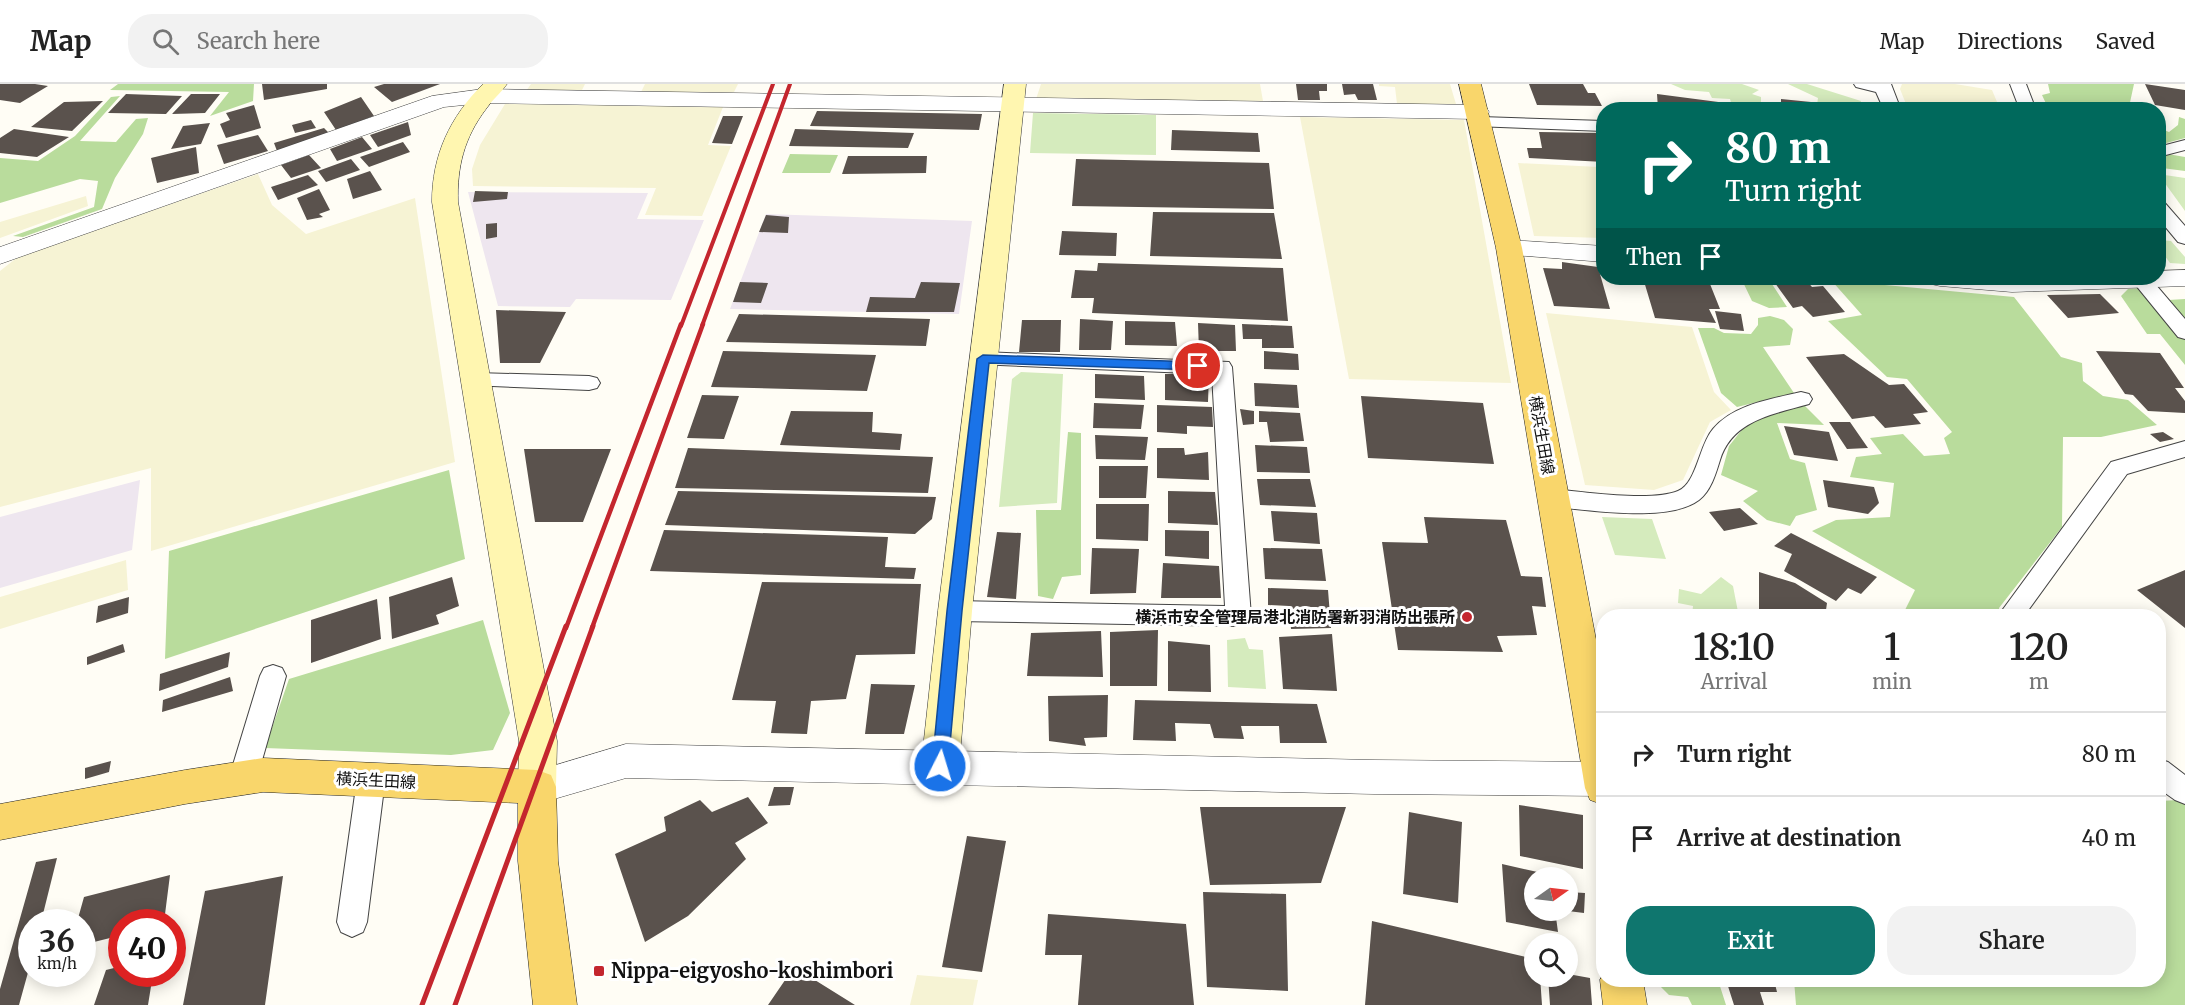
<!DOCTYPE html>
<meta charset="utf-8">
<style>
body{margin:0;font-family:Merriweather,"Noto Sans JP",serif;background:#f2f2f2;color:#222;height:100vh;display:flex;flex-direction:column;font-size:22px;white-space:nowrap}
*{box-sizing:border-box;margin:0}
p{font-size:20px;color:#767676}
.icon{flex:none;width:33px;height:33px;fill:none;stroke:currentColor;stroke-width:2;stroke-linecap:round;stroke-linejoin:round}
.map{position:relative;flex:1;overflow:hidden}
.side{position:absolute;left:1596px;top:525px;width:570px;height:378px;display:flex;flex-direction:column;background:#fff;border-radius:24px;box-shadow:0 3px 15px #0003}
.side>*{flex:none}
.guide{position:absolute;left:1596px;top:18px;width:570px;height:183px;border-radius:24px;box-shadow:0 3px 15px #0003;background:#00695c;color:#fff;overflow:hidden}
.needle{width:39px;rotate:76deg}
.controls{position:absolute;left:1524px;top:783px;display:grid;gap:12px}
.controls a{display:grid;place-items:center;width:54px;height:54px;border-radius:50%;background:#fff;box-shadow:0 3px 15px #0003;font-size:30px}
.speed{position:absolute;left:18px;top:825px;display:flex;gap:12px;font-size:30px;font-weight:700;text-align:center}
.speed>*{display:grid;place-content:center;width:78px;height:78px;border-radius:50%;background:#fff;box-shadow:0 3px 15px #0003;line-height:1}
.speed small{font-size:15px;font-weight:400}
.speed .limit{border:9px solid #d22;background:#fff;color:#111}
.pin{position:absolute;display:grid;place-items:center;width:51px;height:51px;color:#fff;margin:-26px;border:3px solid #fff;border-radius:50%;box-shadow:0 2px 6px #0007}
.me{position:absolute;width:66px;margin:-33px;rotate:5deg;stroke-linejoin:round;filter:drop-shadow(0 0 4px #0008)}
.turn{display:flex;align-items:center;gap:21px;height:126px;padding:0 30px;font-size:27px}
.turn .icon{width:78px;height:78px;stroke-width:2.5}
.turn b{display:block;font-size:42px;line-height:51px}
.then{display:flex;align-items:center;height:57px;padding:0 30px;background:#0003;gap:12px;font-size:22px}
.eta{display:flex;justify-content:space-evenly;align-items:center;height:102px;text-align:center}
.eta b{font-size:36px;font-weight:600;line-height:42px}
.action{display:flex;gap:12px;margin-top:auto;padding:12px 30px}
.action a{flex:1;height:69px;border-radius:24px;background:#0f766e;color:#fff;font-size:24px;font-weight:600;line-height:69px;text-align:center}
.action a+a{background:#f2f2f2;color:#222}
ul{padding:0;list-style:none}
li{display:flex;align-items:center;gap:18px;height:84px;padding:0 30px;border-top:2px solid #e0e0e0}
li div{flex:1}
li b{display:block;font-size:22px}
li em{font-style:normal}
header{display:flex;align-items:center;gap:36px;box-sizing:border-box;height:84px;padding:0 30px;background:#fff;border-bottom:2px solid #e0e0e0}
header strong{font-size:28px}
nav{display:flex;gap:33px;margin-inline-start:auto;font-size:21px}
.search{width:420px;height:54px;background:#f2f2f2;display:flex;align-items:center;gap:15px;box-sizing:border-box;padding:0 21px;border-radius:24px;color:#767676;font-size:22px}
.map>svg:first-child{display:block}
.industrial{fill:#eee6ef}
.farmland{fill:#f6f3d4}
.green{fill:#d5ebbd}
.forest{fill:#b9dc9c}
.building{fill:#5a524d}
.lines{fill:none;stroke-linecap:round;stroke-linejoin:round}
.lane-casing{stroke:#444;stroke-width:2}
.street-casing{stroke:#444;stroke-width:1}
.secondary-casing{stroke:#333;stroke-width:1}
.primary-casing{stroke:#222;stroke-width:1}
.lane{fill:#fff;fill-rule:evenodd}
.street{fill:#fff;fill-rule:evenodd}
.secondary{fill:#fff6b0;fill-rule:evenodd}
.primary{fill:#f9d66b;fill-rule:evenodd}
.rail-far2{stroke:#c4262e;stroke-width:4}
.rail-far1{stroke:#c4262e;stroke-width:4.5}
.rail{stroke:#c4262e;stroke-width:5}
.route{fill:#1a73e8;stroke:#114b97;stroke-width:1.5}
.poi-dot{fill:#c4262e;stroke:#fff;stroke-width:2}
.labels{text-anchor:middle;stroke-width:6;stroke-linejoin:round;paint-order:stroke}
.street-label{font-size:16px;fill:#111;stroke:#fff}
.poi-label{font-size:16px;font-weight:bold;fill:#111;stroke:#fff;text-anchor:end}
.near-poi-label{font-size:20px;font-weight:bold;fill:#111;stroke:#fff;text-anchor:start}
</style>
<header>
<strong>Map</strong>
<div class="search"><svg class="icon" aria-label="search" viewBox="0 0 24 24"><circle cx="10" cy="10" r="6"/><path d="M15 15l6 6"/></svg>Search here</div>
<nav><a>Map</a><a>Directions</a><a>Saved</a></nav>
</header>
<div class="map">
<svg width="2185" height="921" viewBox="0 0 2185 921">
<rect width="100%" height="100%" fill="#fffdf5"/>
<!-- industrial -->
<path class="industrial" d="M468 108 648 109 637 135 704 136 671 216 576 215 570 223 498 222Z
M766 130 972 137 959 230 730 225Z
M140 396 132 466 0 504V433Z"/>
<!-- farmland -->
<path class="farmland" d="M531 0H585L582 6 526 7Z
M645 0H738L734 8 640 10Z
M1041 0H1260L1263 17 1036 15Z
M1379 0H1450L1456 20H1397L1395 3 1379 2Z
M1902 0H1955L1992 6 2000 25H1908L1900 5Z
M505 20 723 23 708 61 731 62 702 132 645 131 656 104 473 102 472 85 480 61Z
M1300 33 1464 36 1511 299 1349 295Z
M1518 79 1599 83 1603 99V154L1534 152Z
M258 90 272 121 306 150 415 114 455 378 151 467V384L0 423V187L19 172Z
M86 112 88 122 0 154V138Z
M1546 229 1692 243 1714 308 1731 326 1710 338 1683 396 1654 406 1585 401Z
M126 476 128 506 0 545V513Z
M917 891 978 896 973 921H910Z"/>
<!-- green -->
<path class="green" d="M1671 0H1742L1759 6 1752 10 1761 13V25H1733L1730 15 1712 14 1709 8 1685 6Z
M1788 0H1807L1861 17 1859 24 1817 21 1818 14Z
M1033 29 1156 31V71L1030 69Z
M2158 90 2185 94V127L2159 91Z
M2159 156 2171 157 2185 173V180L2170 179 2159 164Z
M1021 288 1063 290 1057 419 999 423 1012 295Z
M1602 433 1652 435 1666 475 1615 471Z
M1721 493 1733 502 1738 528 1718 526 1720 532H1692L1693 522 1678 519 1679 505 1701 510Z
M1245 554 1249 565 1263 566 1266 605 1228 603 1227 556Z"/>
<!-- forest -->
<path class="forest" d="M118 0H254L253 17 210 32 229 8 110 6Z
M2048 0H2134L2129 23 2119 22 2120 26H2049L2042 11 2050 9Z
M120 12 80 57 116 58 136 35 148 34 143 50 115 94 102 125 23 153 13 152 94 123 98 97 80 95 0 119V74L38 77 75 52 111 13Z
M2179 33 2185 35V54L2159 61V44L2169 48 2178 41Z
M2162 69 2185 73V87L2162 84 2159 81 2158 71Z
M790 70 838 71 830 89H782Z
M1741 194H1784L1770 197 1787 223 1769 224 1752 217Z
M1831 196 2014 213 2061 273 2082 279 2083 297 2103 312 2128 316 2157 341 2101 353H2063L2062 443 1999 524 2000 532H1902L1915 506 1812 447 1836 436 1890 433 1894 399 1850 393 1856 373 1882 370 1870 354 1903 350 1924 372 1950 370 1944 354 1952 348 1907 295 1887 293 1828 237 1862 231Z
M2140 204 2152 217 2185 215V281L2160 250H2147L2121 212 2128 205Z
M1770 232 1784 236 1793 245 1790 261 1763 263 1794 309 1737 323 1721 309 1698 244H1714L1724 249 1751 250 1758 241V234Z
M1804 321 1824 341 1777 339 1790 375 1805 379 1817 426 1796 432 1790 442 1767 436 1743 417 1758 407 1721 391 1729 362 1748 338Z
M1068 348 1081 349V491L1062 493 1053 515 1038 512 1036 426H1061Z
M449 386 465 475 165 575 169 467Z
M483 536 510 629 493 666 451 671 265 664 289 595Z
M2178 716 2185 721V921H1796L1794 896H1910L1925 898 1924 896H2158L2159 717Z
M1654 896H1718L1726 921H1692L1688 913 1669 911Z"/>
<!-- building -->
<path class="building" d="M0 0H35L48 2 20 19 0 16Z
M262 0H327V5L264 16Z
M384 0H440L392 18 374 3Z
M1296 0H1327V7H1319L1320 16H1298Z
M1342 0H1373L1377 16H1358L1355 10 1344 11Z
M1529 0H1583L1588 9H1595L1602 22 1537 21Z
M2145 0 2185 6V26L2155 21Z
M126 10 182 12 166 30 108 29Z
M191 10H220L205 29 172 30Z
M1657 10 1726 19 1728 26 1658 25Z
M361 13 374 32 336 46 324 28Z
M1781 15 1811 18 1812 22 1823 26H1781Z
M103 17 72 47 31 43 64 18Z
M1865 18 1883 21 1884 26H1865Z
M254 21 261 44 226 54 220 40 230 36 226 29Z
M817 27 982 30 979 46 810 42Z
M723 32H743L732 60 712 59Z
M311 36 316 44 295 49 292 41Z
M408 38 411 51 378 63 370 51Z
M210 39 201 60 171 65 183 42Z
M324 44 329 49 277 67 274 59Z
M14 45 69 53 37 73 0 69V54Z
M795 45 914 49 908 64 789 62Z
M1172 46 1258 49 1260 68 1171 66Z
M1539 48 1604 49V78L1529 74 1527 64H1542Z
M258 51 268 67 224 80 217 61Z
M362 53 372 65 337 77 330 65Z
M403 58 410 68 369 83 360 73Z
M196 63 199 89 157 99 151 74Z
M309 71 321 84 291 94 281 81Z
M848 72H927L926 89 842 90Z
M351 75 360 86 326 98 318 87Z
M1076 75 1269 79 1274 125 1072 122Z
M370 87 382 106 353 115 347 95Z
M308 91 318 101 278 116 271 103Z
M319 105 330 126 319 130 323 133 307 136 297 114Z
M475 107 508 108 507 115 473 118Z
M1153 128 1274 129 1282 175 1150 172Z
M766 131 789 133 788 149 759 148Z
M497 139V153L486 155V140Z
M1062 147 1117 149 1116 172 1059 171Z
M1562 178 1598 183 1610 225 1554 222 1543 184 1562 185Z
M1098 179 1283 184 1288 237 1092 229 1094 214H1071L1075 186 1097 187Z
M1643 194H1699L1702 201 1710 200 1720 225H1709L1716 239 1655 234Z
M1805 195 1812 203 1823 202 1845 228 1813 233 1802 222 1793 224 1775 199Z
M740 198 768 199 761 219 733 218Z
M921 198 960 199 954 228H866L870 213 915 214Z
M2100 210 2119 229 2068 234 2047 211Z
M496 226 566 228 540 279H500Z
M1715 227 1741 230 1744 247 1720 245Z
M739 230 930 235 926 262 726 258Z
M1080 235 1113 237 1111 266H1079Z
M1022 236H1061L1060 268H1019Z
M1125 237 1175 238 1177 262 1125 261Z
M1198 239 1235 241 1236 267H1199Z
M1242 240 1292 242 1294 264H1262V255H1243Z
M723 267 876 271 867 307 711 303Z
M1264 267 1298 270 1299 286 1264 285Z
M2096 267 2160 269 2184 304H2175L2185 317V329L2148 327 2133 311 2125 310Z
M1844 270 1889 301 1904 300 1928 328 1913 330 1921 340 1885 344 1874 332 1852 335 1806 273Z
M1095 290 1144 292 1145 316 1095 314Z
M1165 290H1209L1208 318 1165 316Z
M1254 299 1297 301 1299 324 1255 322Z
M702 311 739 312 724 355 687 354Z
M1361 312 1483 319 1494 380 1368 374Z
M1094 319 1144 321 1141 345 1093 344Z
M1157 321 1212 323 1213 343 1187 342V350L1157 348Z
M1240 325 1254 327V340L1243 341Z
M791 327 873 328 872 348 902 350 900 366 780 361Z
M1259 327 1300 329 1304 357 1270 358 1267 338H1259Z
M1829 338H1850L1868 364 1847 365Z
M1784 342 1829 348 1838 377 1794 371Z
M2163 348 2174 355 2160 358 2150 350Z
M1095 351 1148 353 1145 376 1096 375Z
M1255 361 1307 363 1310 389 1257 388Z
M688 364 933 373 928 409 675 404Z
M1157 364H1184L1185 371 1208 368 1209 396 1157 394Z
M524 365H611L583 438H535Z
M1099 382H1148L1146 414H1099Z
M1257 395H1310L1316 423 1260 421Z
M1823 396 1874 403 1879 419 1868 430 1828 423Z
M678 407 936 413 932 435 915 450 665 441Z
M1168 407 1215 408 1218 441 1168 439Z
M1096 420H1149L1148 457 1096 455Z
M1740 424 1758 440 1724 447 1709 428Z
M1271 427 1317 429 1320 460 1274 457Z
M1424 433 1506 436 1521 492 1542 493 1546 523 1532 522 1537 551 1497 552 1503 568 1398 566 1382 458 1428 459Z
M664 446 888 453 885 483 916 484 914 495 650 487Z
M1165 446 1209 447V475L1165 472Z
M997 448 1021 449 1016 515 987 513Z
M1791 449 1877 493 1861 510 1848 504 1836 517 1784 487 1792 470 1774 462Z
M1092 464 1139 465 1136 509 1090 510Z
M1263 464 1322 465 1326 497 1265 495Z
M1163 479 1219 482 1221 514H1161Z
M2185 486V544L2137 506Z
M1759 488 1795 499 1827 519 1826 526 1835 532H1759Z
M452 493 459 522 436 531 439 540 392 555 389 513Z
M762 498 921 500 915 570 856 571 846 615 811 617 807 650 771 649 776 617 732 616Z
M1268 504 1328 506 1331 544 1291 545 1289 522 1268 521Z
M129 513 128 529 96 539 98 522Z
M377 515 381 555 311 579V536Z
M1158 546 1157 602H1110V548Z
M1101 547 1103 593 1027 592 1031 549Z
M1332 550 1337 607 1283 605 1279 553Z
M1168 557 1210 561 1211 608 1168 607Z
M123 560 125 568 87 581V573Z
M230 568 228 583 159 607 160 590Z
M230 593 233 607 162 628 163 616Z
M871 600 915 601 904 650H865Z
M1108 611 1107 653 1084 654 1086 662 1049 657 1048 612Z
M1135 616 1317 620 1327 659H1280L1279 642H1241L1244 655 1214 654 1210 640 1175 639 1176 657 1133 656Z
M111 677 109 688 85 695V684Z
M774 703H794L790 721 768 722Z
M748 713 768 739 735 759 746 775 688 832 645 858 615 770 666 747 664 733 700 716 712 728Z
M1519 721 1583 731V785L1520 772Z
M1200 723H1346L1321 799 1210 801Z
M1409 728 1462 738 1458 819 1403 810Z
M967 752 1006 757 982 888 942 883Z
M57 774 41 838H32V874L19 921H0V905L36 778Z
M1502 780 1560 793 1534 794V826H1555L1558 848 1506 838Z
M170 791 164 838H122V851L82 861V838H77L84 813Z
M283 792 265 921H183L205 807Z
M1203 808 1286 810 1288 907 1207 903Z
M1568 808 1585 809 1584 829 1568 827Z
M1048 830 1186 840 1194 921H1078L1082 871H1045Z
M1372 837 1534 875V892H1540L1542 921H1365Z
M122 882V890H153L148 921H94L106 886Z
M794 883 855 921H768Z
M1568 890 1590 894 1592 921H1550L1548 892H1568Z
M1726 896H1774L1777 908H1760L1764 921H1734Z"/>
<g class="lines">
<!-- lane casing -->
<g class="lane-casing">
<path id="lane" d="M1854 0H1891L1901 26H1884L1876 8 1856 3Z
M2010 0H2026L2036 26H2020Z
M1481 33 1604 37V47L1475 42 1473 38 1475 34Z
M2185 56V66L2158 73V63Z
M2158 117 2164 118 2185 142V160L2178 158 2158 134Z
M2132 194H2150L2185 235V255L2178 253 2134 199Z
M983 268 1229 278 1232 283 1251 532 1247 539 1238 542 955 537 946 534 942 527 946 520 955 517 1225 522 1212 290 976 280 973 275 976 270Z
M476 289 589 292 597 294 600 299 597 304 589 306 469 301 465 296 469 291Z
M1801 308 1809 310 1812 315 1809 320C1774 330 1732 336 1720 376 1716 389 1711 407 1699 416 1668 439 1592 426 1554 423L1546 420 1542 414 1546 408 1554 405C1584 408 1651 418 1678 407 1697 399 1699 361 1713 345 1734 320 1772 315 1801 308Z
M2185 357V373L2127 390 2024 532H1998L2111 378Z
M273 581 282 584 286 592 257 694 253 703 243 706 233 703 229 694 260 592 264 584Z
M2158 675 2168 678 2185 691V720L2175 716 2158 704Z
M371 683 381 687 385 696 367 838 363 848 352 853 341 848 337 838 357 696 361 687Z"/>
</g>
<!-- street casing -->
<g class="street-casing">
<path id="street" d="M483 5 1478 21 1486 23 1489 28 1486 33 1478 35 483 19 444 23 0 180V163L432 12Z
M1509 156 1604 162V178L1500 170 1496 164 1500 158Z
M2185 186V202L2012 208 1940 202 1931 200 1927 194H2158V187Z
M626 660 1374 676 1603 678 1604 712 1374 710 626 694 537 720 523 715 518 703 523 691Z"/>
</g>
<!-- secondary casing -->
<g class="secondary-casing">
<path id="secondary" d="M483 0H507C501 9 492 16 486 25 464 54 457 83 458 118L557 657 556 703 551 715 537 720 523 715 518 703 519 657 432 118C432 71 450 33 483 0Z
M1004 0H1026L972 527 959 683 954 695 940 700 926 695 921 683 938 527Z"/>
</g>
<!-- primary casing -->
<g class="primary-casing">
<path id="primary" d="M1459 0H1481L1522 164 1604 598V721L1590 716 1585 704 1496 164Z
M263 674 537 686 551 691 556 703 558 777 577 921H533L518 777V719L263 708 185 720 0 756V720L185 686Z
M1604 889V896H1643L1647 921H1603L1600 896Z"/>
</g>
<!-- lane -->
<use href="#lane" class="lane"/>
<!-- street -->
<use href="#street" class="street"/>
<!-- secondary -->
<use href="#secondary" class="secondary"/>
<!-- primary -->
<use href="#primary" class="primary"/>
<!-- rail-far2 -->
<path class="rail-far2" d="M681 242 773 0
M702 242 790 0"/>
<!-- rail-far1 -->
<path class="rail-far1" d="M566 544 681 240
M592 544 703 240"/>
<!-- rail -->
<path class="rail" d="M422 921 566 542
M455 921 593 542"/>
</g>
<!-- route -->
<path class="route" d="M983 271 1198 278 1204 282 1198 286 989 279 962 527 948 682 945 687 940 689 934 687 932 682 947 527 977 275Z"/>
<!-- markers -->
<g class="poi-dot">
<circle cx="1467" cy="533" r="6"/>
<rect x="593" y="881" width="12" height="12" rx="3"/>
</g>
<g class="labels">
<!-- street labels -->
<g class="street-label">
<text transform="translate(1542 351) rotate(80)" y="6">横浜生田線</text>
<text transform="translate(376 696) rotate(3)" y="6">横浜生田線</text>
</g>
<!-- poi labels -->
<g class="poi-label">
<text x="1455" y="539">横浜市安全管理局港北消防署新羽消防出張所</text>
</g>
<!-- near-poi labels -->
<g class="near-poi-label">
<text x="611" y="894">Nippa-eigyosho-koshimbori</text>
</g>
</g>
</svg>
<div class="controls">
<a><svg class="needle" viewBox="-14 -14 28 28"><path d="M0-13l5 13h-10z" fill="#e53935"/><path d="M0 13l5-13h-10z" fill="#767676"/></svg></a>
<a><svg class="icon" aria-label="search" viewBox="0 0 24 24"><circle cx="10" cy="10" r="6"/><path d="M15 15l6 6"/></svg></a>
</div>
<div class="speed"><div>36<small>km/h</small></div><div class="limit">40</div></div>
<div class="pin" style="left:1198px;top:282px;background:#d93025"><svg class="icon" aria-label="arrive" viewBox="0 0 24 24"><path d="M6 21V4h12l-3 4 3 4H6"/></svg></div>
<svg class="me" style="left:940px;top:682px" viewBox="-20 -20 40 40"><circle r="17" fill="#1a73e8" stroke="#fff" stroke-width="3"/><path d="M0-11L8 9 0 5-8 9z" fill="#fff"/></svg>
<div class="guide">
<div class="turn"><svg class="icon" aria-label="right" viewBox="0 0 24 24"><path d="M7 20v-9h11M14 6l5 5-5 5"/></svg><div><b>80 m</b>Turn right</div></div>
<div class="then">Then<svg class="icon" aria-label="arrive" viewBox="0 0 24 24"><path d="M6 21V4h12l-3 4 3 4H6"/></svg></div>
</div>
<section class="side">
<div class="eta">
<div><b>18:10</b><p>Arrival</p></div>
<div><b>1</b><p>min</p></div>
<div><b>120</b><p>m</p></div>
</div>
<ul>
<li><svg class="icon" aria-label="right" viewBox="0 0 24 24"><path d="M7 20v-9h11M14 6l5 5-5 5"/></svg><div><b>Turn right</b></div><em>80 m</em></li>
<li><svg class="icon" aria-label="arrive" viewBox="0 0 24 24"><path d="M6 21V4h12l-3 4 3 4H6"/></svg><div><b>Arrive at destination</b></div><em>40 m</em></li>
</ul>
<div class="action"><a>Exit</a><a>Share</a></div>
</section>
</div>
